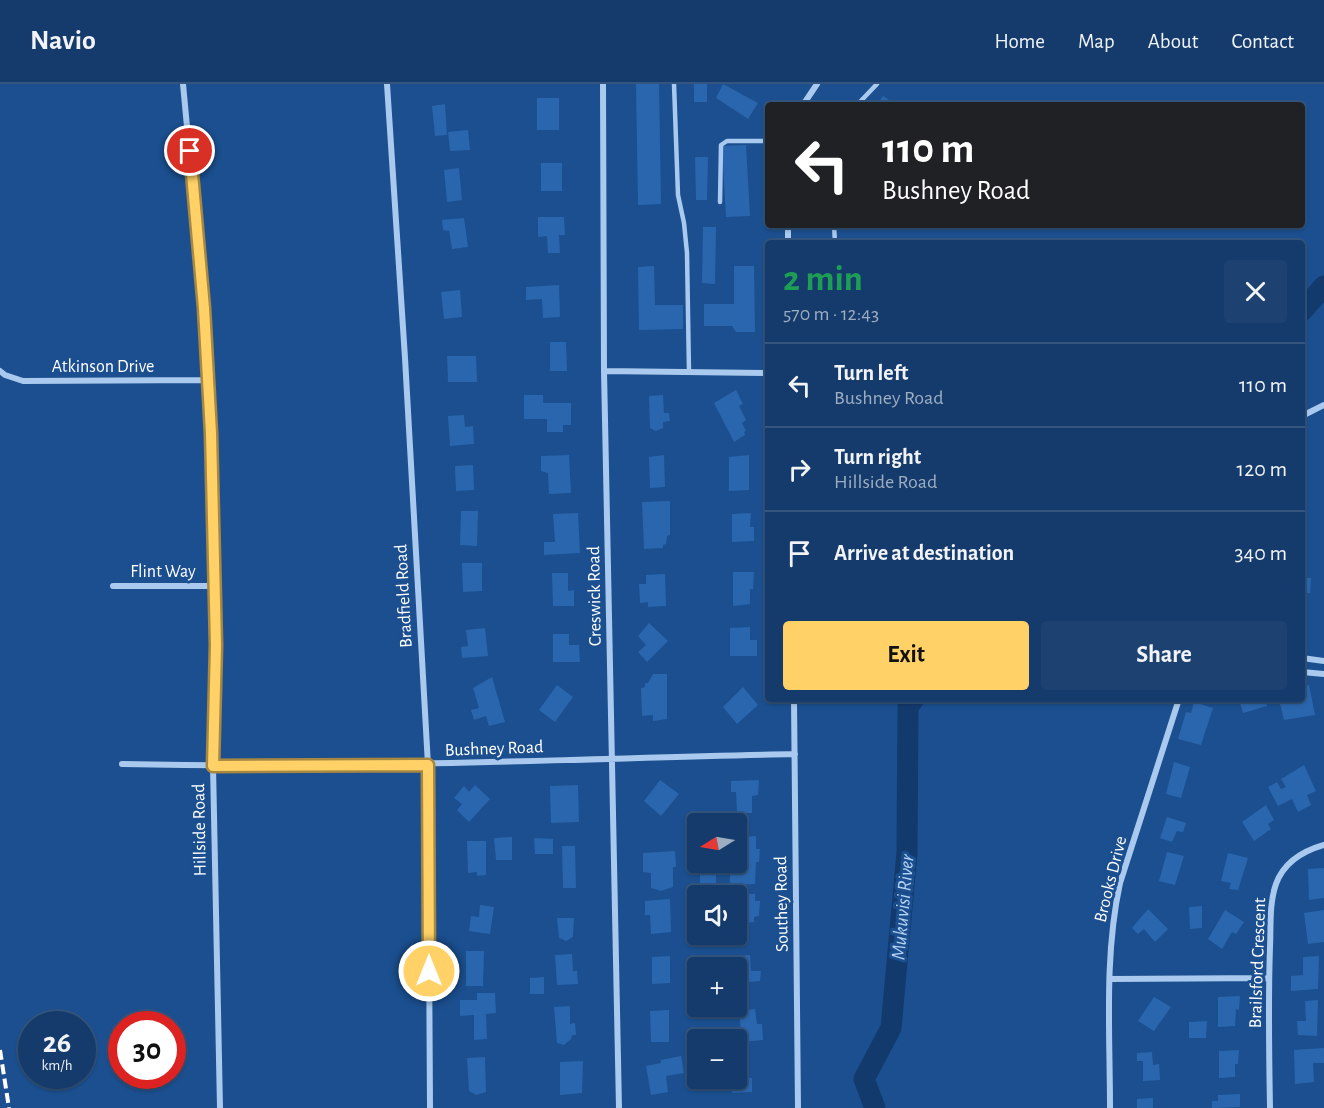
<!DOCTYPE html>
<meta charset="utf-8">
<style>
body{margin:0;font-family:"Alegreya Sans",sans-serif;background:#1d4271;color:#f1f3f6;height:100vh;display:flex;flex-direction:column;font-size:22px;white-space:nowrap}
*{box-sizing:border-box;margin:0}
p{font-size:20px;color:#9dadc1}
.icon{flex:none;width:33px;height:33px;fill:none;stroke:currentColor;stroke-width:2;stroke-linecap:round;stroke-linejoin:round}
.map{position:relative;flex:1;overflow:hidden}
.details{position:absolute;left:765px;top:156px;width:540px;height:462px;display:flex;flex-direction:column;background:#143b6b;border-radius:6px;box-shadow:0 2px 4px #0004,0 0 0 2px #33557e}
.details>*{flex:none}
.hud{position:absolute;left:765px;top:18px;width:540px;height:126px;border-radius:6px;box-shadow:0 2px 4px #0004,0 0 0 2px #33557e;background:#202124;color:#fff;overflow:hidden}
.needle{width:39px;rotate:259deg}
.controls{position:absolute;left:687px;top:729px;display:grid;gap:12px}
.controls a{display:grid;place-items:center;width:60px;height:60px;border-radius:6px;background:#143b6b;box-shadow:0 2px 4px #0004,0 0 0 2px #33557e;font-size:30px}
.speed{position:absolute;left:18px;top:927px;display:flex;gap:12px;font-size:30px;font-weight:700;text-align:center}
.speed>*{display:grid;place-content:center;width:78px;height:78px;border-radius:50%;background:#143b6b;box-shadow:0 2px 4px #0004,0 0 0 2px #33557e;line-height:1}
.speed small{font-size:15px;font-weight:400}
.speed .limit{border:9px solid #d22;background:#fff;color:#111}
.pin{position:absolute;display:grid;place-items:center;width:51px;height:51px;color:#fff;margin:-26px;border:3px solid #fff;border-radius:50%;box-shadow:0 2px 6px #0007}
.me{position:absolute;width:66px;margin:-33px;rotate:0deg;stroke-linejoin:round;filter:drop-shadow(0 0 4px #0008)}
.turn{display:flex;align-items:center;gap:21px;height:126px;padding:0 18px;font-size:27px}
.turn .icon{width:78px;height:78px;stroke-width:2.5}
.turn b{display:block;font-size:42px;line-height:51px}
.round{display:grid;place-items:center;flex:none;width:63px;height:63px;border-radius:6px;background:#1d4271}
.summary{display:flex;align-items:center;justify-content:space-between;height:102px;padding:0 18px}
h1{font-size:36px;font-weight:600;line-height:45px;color:#1e9e55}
.primary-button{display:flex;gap:12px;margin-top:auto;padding:12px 18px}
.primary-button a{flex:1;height:69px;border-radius:6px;background:#ffd166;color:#111;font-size:24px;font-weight:600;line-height:69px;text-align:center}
.primary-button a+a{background:#1d4271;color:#f1f3f6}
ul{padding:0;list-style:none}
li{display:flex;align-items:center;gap:18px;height:84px;padding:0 18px;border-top:2px solid #33557e}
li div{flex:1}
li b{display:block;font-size:22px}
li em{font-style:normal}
header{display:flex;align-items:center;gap:36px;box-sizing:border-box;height:84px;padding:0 30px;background:#143b6b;border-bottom:2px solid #33557e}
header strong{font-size:28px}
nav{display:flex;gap:33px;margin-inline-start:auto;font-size:21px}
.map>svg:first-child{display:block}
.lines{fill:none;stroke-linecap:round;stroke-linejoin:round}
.river{stroke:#123a6d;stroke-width:21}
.building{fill:#2a66ad}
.service{stroke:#a9c9ee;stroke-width:4.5}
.minor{stroke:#a9c9ee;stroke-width:6}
.rail{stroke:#fff;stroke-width:4;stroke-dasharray:10 4.5;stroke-linecap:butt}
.route-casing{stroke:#a68842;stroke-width:15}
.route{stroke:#ffd166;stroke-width:10}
.labels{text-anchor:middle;stroke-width:6;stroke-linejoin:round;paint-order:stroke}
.street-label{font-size:18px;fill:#fff;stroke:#1b4f8f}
.water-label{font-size:20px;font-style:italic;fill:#b5d3f5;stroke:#1b4f8f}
</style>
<header>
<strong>Navio</strong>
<nav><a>Home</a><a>Map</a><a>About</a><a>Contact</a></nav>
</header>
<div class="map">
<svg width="1324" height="1024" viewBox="0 0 1324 1024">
<rect width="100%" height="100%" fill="#1b4f8f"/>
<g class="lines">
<!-- river -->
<path class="river" d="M1302 227 1324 202
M875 1024 864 995 891 944 907 769 908 623 914 615"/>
</g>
<!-- building -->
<path class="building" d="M636 0H659L661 120 638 121Z
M694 0H707V18H694Z
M723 0 758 19 748 35 716 14Z
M883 12 897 21H877Z
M537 14H559V46H537Z
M445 20 447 51 435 52 432 22Z
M468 46 470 66 450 67 448 48Z
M746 61 750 132 726 133 722 62Z
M695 73H708L707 116H696Z
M541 79H562V107H541Z
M459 84 462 116 447 118 444 86Z
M538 133H564L565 151H559L560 169H548L547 152 538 153Z
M464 134 468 163 452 165 449 147 443 146 442 136Z
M703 143H716L715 200 702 199Z
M654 182 655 221H683V245L639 246 638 183Z
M734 182H754L755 248H736L732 242H704V220H734Z
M559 201 560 233 543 234 542 215 526 216V203Z
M460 206 462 233 444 235 441 208Z
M550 258H566L567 287H550Z
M447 272H476L477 298H448Z
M736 306 743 320 739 322 746 336 742 339 746 347 744 348 745 351 734 358 714 319Z
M524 311H543V319H571V341H563V348H547V335H524Z
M663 311 664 329H669L670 337 663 338V344L656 347 650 344 649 312Z
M464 331 465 343 473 342 474 360 450 362 448 332Z
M569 371 571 409 549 410 548 389 541 387V372Z
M664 371 665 403 650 404 649 373Z
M749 371V406L729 407V373Z
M473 381 474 406 456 407 455 382Z
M670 417V451L667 452 666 460 663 461V464L644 465 642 418Z
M461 427H478L477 462 460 461Z
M578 429 580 469 544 471V458H555L553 430Z
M751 429 750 443H754V457L732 458V430Z
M462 479H482V507L463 508Z
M733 488H754L753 505H750V520L733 522Z
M552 489H568V507L574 506V522H553Z
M665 490 666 522 648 523V518L640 519 639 500H646V491Z
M1302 494H1311L1310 509H1302Z
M649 539 668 557 647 578 638 568 646 561 638 552Z
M750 543V556H757V572H730V544Z
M485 544 488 572 462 574 461 563 468 562 466 546Z
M553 550H569V561H579L580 578H553Z
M653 590H667V635L653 637V631L642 632 641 604 645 603V599H648Z
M492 593 505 638 489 642 486 632 474 636 471 626 479 624 473 604Z
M557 601 573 613 555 638 539 626Z
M1309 601 1315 631 1284 636 1279 615H1302V603Z
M743 603 758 621 737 640 723 623Z
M1239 615H1266L1267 622 1243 629Z
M1194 618 1213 624 1201 661 1178 655 1186 628 1191 629Z
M1174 678 1190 683 1181 714 1166 710Z
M1304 681 1316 707 1307 711 1311 721 1298 728 1292 715 1278 722 1268 703 1277 698 1281 705 1286 703 1281 695Z
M660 696 679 710 661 732 644 717Z
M759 696 758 711 752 712V729H737L736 708H731V697Z
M475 701 490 715 469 738 457 726 462 720 454 714 464 702 469 708Z
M578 701 579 738 551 739 550 702Z
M1266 721 1274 736 1268 740 1271 745 1254 757 1242 738Z
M1167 733 1186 739 1183 748 1177 747 1172 758 1160 754Z
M756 752V765H760L759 778H756L755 800 730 801V787H737V768H741V753Z
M512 753V776H496L494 754Z
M534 754 553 755V770H535Z
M467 757H486V791L477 792V788L468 789Z
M562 762H575L576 804H563Z
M675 767 676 783H673V803L661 807 651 804V789L643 788V769Z
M1167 768 1184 772 1175 801 1159 797Z
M1228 769 1248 774 1238 806 1229 805 1231 799 1221 797Z
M716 783V800L700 801V784Z
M1324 784V814L1309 816 1308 785Z
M736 810H755V817H760L759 832 754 833V838L736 840Z
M670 815 671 848 651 850 650 831H645V817Z
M480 821 494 823 490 850 469 847 471 832 479 833Z
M1202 822V844L1190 845 1189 823Z
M1148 825 1168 845 1155 858 1144 845 1138 850 1132 844Z
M1225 826 1244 838 1236 850 1232 848 1222 865 1208 855Z
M1324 826V858L1308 860 1304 829Z
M557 834H574L573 853 566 857 559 854Z
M748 842 749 850 736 852V844Z
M466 867H484L483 902H466Z
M572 870 573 887H577L578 900 557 901 555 871Z
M750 871 751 887H761L760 897 736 899V884H730L729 873Z
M670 872V899L652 900V873Z
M1319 872 1318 905 1291 907V892L1303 891V873Z
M544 893V910H530V894Z
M477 909H495L496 929 486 930 487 955 474 956V931L460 932V916H477Z
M1240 912 1239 926 1236 925 1235 942 1218 943V913Z
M1154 913 1171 923 1154 947 1138 937Z
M1318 916 1317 952 1298 951 1297 937H1306L1305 917Z
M570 922V940L575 939 576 951H572L571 955 564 961 557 959 554 923Z
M755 925 757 940H762L763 956 742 958 739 927Z
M669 926V958H651L650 927Z
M1207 937 1206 954H1189V938Z
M1324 964V979H1313L1314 998 1295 1000 1294 966Z
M1239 966 1238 980H1235V993L1219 994V967Z
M1152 968 1153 981 1159 980 1160 996 1143 997V977H1137V969Z
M681 972 684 989 666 992 668 1008 651 1011 646 982 661 979V976Z
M485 973 486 1008 476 1011 469 1007 467 974Z
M583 977 582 1009 560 1011V978Z
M748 979 749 994H752V1008L732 1009V994H736V980Z
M1240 1010V1023L1212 1024V1017H1218V1011Z
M1153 1014V1024H1137V1015Z"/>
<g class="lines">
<!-- service -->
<path class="service" d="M674 0 678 111 684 139 687 169 689 288
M857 21 877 0
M720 118 721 61 727 57H768
M834 141 835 159"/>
<!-- minor -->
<path class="minor" d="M183 0 204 224 211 349 216 561 213 682 220 1024
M387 0 405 274 428 681 430 1024
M603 0 604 287 619 1024
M803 21 817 0
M788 141V159
M0 287 5 291 23 297 209 296
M604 287 768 289
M1302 332 1324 321
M113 502H213
M1302 574 1324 577
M1302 588 1324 590
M794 615 798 1024
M122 680C346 685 570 675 795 670
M1110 895 1269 894
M1110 1024C1110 949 1104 873 1120 799L1179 615
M1270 1024C1269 970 1268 917 1270 863 1271 842 1269 820 1276 800 1284 778 1303 767 1324 761"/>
<!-- rail -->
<path class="rail" d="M0 966 9 1024"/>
</g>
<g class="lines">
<!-- route casing -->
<g class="route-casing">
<path id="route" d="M190 67 204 224 211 349 216 561 213 682 428 681 429 887"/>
</g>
<!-- route -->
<use href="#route" class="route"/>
</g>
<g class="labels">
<!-- street labels -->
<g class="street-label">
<text x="103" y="288">Atkinson Drive</text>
<text x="163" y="493">Flint Way</text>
<text transform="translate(403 512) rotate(-93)" y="6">Bradfield Road</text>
<text transform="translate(594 512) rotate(-91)" y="6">Creswick Road</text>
<text transform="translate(494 664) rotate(-2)" y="6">Bushney Road</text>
<text transform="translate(199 746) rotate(-91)" y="6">Hillside Road</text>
<text transform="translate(1110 795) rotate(-76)" y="6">Brooks Drive</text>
<text transform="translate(781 820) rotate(-91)" y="6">Southey Road</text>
<text transform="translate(1257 879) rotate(-88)" y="6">Brailsford Crescent</text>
</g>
<!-- water labels -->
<g class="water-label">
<text transform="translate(902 823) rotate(-85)" y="7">Mukuvisi River</text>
</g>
</g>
</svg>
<div class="controls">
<a><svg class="needle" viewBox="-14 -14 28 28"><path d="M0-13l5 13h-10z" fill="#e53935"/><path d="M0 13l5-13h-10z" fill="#9dadc1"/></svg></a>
<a><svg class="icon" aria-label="sound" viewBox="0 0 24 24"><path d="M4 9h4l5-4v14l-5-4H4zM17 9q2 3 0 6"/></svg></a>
<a>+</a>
<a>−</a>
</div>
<div class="speed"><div>26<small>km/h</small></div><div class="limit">30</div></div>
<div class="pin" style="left:190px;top:67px;background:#d93025"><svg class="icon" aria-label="arrive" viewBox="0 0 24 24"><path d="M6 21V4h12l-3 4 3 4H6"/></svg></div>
<svg class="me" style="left:429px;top:887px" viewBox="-20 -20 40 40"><circle r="17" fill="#ffd166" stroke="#fff" stroke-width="3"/><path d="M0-11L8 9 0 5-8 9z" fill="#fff"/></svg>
<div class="hud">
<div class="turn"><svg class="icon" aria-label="left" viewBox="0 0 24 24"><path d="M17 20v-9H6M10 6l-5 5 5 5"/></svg><div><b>110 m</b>Bushney Road</div></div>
</div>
<section class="details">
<div class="summary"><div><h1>2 min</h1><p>570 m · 12:43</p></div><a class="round"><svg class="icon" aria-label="close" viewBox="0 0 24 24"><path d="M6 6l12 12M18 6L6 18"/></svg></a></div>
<ul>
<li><svg class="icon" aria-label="left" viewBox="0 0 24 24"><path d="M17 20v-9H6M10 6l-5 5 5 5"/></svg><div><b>Turn left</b><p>Bushney Road</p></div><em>110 m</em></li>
<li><svg class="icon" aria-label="right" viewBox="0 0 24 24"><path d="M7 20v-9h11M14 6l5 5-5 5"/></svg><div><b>Turn right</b><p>Hillside Road</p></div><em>120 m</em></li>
<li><svg class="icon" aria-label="arrive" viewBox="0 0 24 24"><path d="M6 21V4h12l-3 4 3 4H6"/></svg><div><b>Arrive at destination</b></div><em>340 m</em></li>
</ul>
<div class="primary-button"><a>Exit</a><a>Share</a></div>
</section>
</div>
